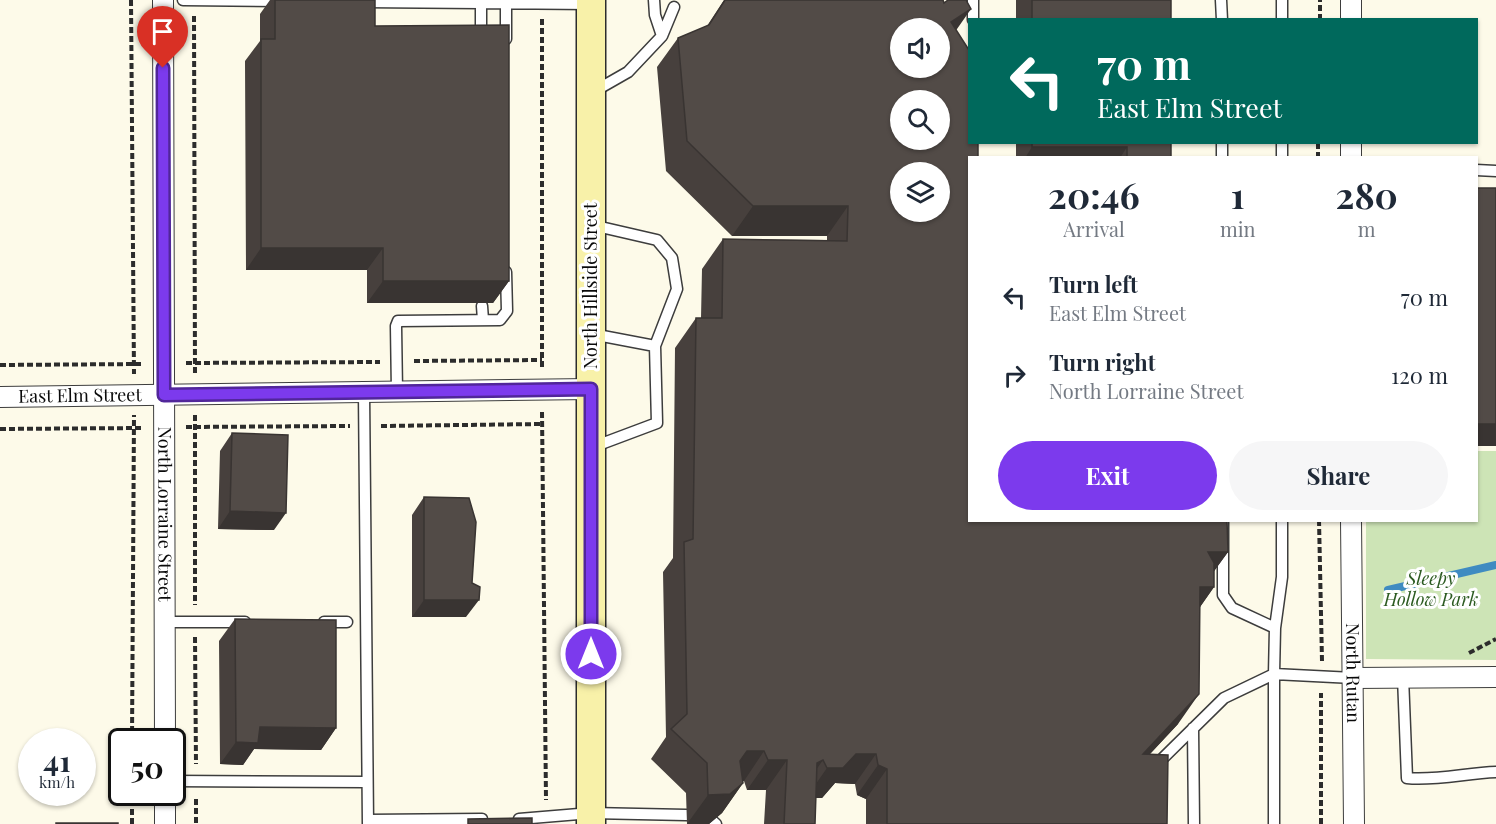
<!DOCTYPE html>
<style>
body{margin:0;font-family:"Playfair Display",serif;background:#f6f6f7;color:#1f2937;height:100vh;display:flex;flex-direction:column;font-size:22px;white-space:nowrap}
*{box-sizing:border-box;margin:0}
p{font-size:20px;color:#747a83}
.icon{flex:none;width:33px;height:33px;fill:none;stroke:currentColor;stroke-width:2;stroke-linecap:round;stroke-linejoin:round}
.map{position:relative;flex:1;overflow:hidden}
.drawer{position:absolute;left:968px;top:156px;width:510px;height:366px;display:flex;flex-direction:column;background:#fff;border-radius:0px;box-shadow:0 2px 4px #0004}
.drawer>*{flex:none}
.guide{position:absolute;left:968px;top:18px;width:510px;height:126px;border-radius:0px;box-shadow:0 2px 4px #0004;background:#00695c;color:#fff;overflow:hidden}
.tools{position:absolute;left:890px;top:18px;display:grid;gap:12px}
.tools a{display:grid;place-items:center;width:60px;height:60px;border-radius:50%;background:#fff;box-shadow:0 2px 4px #0004;font-size:30px}
.speed{position:absolute;left:18px;top:728px;display:flex;gap:12px;font-size:30px;font-weight:700;text-align:center}
.speed>*{display:grid;place-content:center;width:78px;height:78px;border-radius:50%;background:#fff;box-shadow:0 2px 4px #0004;line-height:1}
.speed small{font-size:15px;font-weight:400}
.speed .limit{border:3px solid #111;border-radius:9px;background:#fff;color:#111}
.pin{position:absolute;display:grid;place-items:center;width:51px;height:51px;color:#fff;margin:-62px -26px;border-radius:50% 50% 50% 0;rotate:-45deg;box-shadow:0 0 6px #0007}
.pin .icon{rotate:45deg}
.me{position:absolute;width:66px;margin:-33px;rotate:0deg;stroke-linejoin:round;filter:drop-shadow(0 0 4px #0008)}
.turn{display:flex;align-items:center;gap:21px;height:126px;padding:0 30px;font-size:27px}
.turn .icon{width:78px;height:78px;stroke-width:2.5}
.turn b{display:block;font-size:42px;line-height:51px}
.eta{display:flex;justify-content:space-evenly;align-items:center;height:102px;text-align:center}
.eta b{font-size:36px;font-weight:700;line-height:42px}
.primary-button{display:flex;gap:12px;margin-top:auto;padding:12px 30px}
.primary-button a{flex:1;height:69px;border-radius:36px;background:#7c3aed;color:#fff;font-size:24px;font-weight:700;line-height:69px;text-align:center}
.primary-button a+a{background:#f6f6f7;color:#1f2937}
ul{padding:0;list-style:none}
li{display:flex;align-items:center;gap:18px;height:78px;padding:0 30px}
li div{flex:1}
li b{display:block;font-size:22px}
li em{font-style:normal}
.map>svg:first-child{display:block}
.green{fill:#cde4b6}
.lines{fill:none;stroke-linecap:round;stroke-linejoin:round}
.stream{stroke:#3f8bc1;stroke-width:8}
.service-casing{stroke:#3d3d3d;stroke-width:13}
.minor-casing{stroke:#3d3d3d;stroke-width:22}
.secondary-casing{stroke:#2c2c2c;stroke-width:31}
.path{stroke:#2c2c2c;stroke-width:4;stroke-dasharray:6 3;stroke-linecap:butt}
.service{stroke:#fff;stroke-width:10}
.minor{stroke:#fff;stroke-width:20}
.secondary{stroke:#f8f1a9;stroke-width:28}
.wall{fill:#47403d}
.shaded-wall{fill:#393432}
.building{fill:#524b47;stroke:#393432;stroke-width:1.5;fill-rule:evenodd}
.route-casing{stroke:#51269a;stroke-width:15}
.route{stroke:#7c3aed;stroke-width:10}
.labels{text-anchor:middle;stroke-width:6;stroke-linejoin:round;paint-order:stroke}
.street-label{font-size:18px;fill:#0a0a0a;stroke:#fff}
.park-label{font-size:18px;font-style:italic;fill:#2c5b21;stroke:#fff}
</style>
<div class="map">
<svg width="1496" height="824" viewBox="0 0 1496 824">
<rect width="100%" height="100%" fill="#fdfae9"/>
<!-- green -->
<path class="green" d="M1476 451H1496V660L1366 659V521L1476 520Z"/>
<g class="lines">
<!-- stream -->
<path class="stream" d="M1388 590 1496 565"/>
<!-- service casing -->
<g class="service-casing">
<path id="service" d="M183 0 282 1
M973 0V20
M1221 0 1222 20
M1282 0V20
M363 2 591 4
M506 3V39
M662 36 674 7
M481 39V3
M593 92 628 72 662 36 655 15 654 0
M1222 142V158
M1282 142V158
M1476 170 1496 171
M592 225 657 240 672 258 677 289 655 346
M482 306 483 320
M592 334 655 346 657 423 593 447
M364 392 368 824
M397 392 396 326 398 321 500 320 507 311 506 272
M1223 520V595L1232 608 1275 628
M165 622H245
M324 622H347
M1403 677 1407 778C1435 781 1467 773 1496 772
M1193 728 1194 824
M1156 765 1224 698 1274 674 1353 678
M172 781 367 782
M519 819 591 813 686 815 707 816 716 824
M368 820 482 819
M1274 824V674L1275 628 1282 577V520"/>
</g>
<!-- minor casing -->
<g class="minor-casing">
<g id="minor">
<path id="s1" d="M163 0 165 741"/>
<path d="M1351 20V0"/>
<path d="M1351 158V142"/>
<path id="s2" d="M0 397 591 389"/>
<path id="s3" d="M1351 520 1354 824"/>
<path d="M1353 678 1496 677"/>
<path d="M165 792V824"/>
</g>
</g>
<!-- secondary casing -->
<g class="secondary-casing">
<path id="secondary" d="M591 0V824"/>
</g>
<!-- path -->
<path class="path" d="M131 0 134 374
M194 16 195 374
M542 19V368
M1320 20V0
M1318 158V142
M414 361 542 360
M186 363 380 362
M0 365 143 364
M542 412 546 800
M195 415V605
M381 426 542 424
M186 427 350 426
M0 429 143 428
M1319 520 1322 661
M195 637 196 764
M1469 653 1496 639
M132 741 134 415
M196 799V824
M132 824V792
M1321 824V693"/>
<!-- service -->
<use href="#service" class="service"/>
<!-- minor -->
<use href="#minor" class="minor"/>
<!-- secondary -->
<use href="#secondary" class="secondary"/>
</g>
<!-- wall -->
<path class="wall" d="M270 0H375V26L509 281 493 303H367V270H246L245 61 260 41V14Z
M724 0H943L956 30 969 520 1228 552 1214 571V587L1200 607 1178 724 1149 755 1167 824H866V799L857 795 855 784 835 783 822 798H815V824H764L766 790H747L744 781H743V783L722 813 709 824H687L686 793 651 759 666 737 663 572 673 558 675 348 696 318H701L702 269 723 239 827 240V236H732L666 171 657 67 678 38 707 26Z
M1016 0H1171V20H1016Z
M1016 142H1171V158H1016Z
M232 433 274 530 218 529 220 451Z
M424 497 466 617H412V515Z
M235 619 336 728 321 750 254 749 243 765 220 764 219 641Z"/>
<!-- shaded-wall -->
<path class="shaded-wall" d="M971 9 950 39 951 22Z
M1032 147H1127L1120 158H1025Z
M753 206H848L827 236H732Z
M261 248H383L367 270H246Z
M383 281H509L493 303H367Z
M1476 424H1496V446H1476Z
M230 511 286 513 274 530 218 529Z
M1208 552H1228L1207 581Z
M1200 587H1214L1193 617Z
M424 600H479L466 617H412Z
M1199 694 1178 724 1122 784 1143 754Z
M260 727 336 728 321 750 254 749 243 765 220 764 236 742Z
M747 751H764L744 781H726Z
M856 754H876L855 784 835 783 822 798H806L827 768Z
M768 760H787L766 790H747Z
M823 760 802 790 817 763Z
M878 765 887 769 866 799 857 795Z
M743 783 722 813 709 824H687L708 795Z"/>
<!-- building -->
<path class="building" d="M275 0H375V26L509 25V281H383V248H261V39H275Z
M725 0H943L944 3 948 0H966L971 9 951 22 969 50V142H978V158H969V520H1227L1228 552H1208L1214 563V587H1200L1199 694 1143 754 1168 755 1167 824H887V769L878 765 876 754H856L843 768H827L823 760 817 763 815 824H784L787 760H768L764 751H747L740 761 743 783 730 794 708 795 707 763 671 729 687 714 684 542 693 539 696 318H722L723 239 847 241 848 206H753L687 141 678 38 709 25ZM900 28H939V68H900ZM900 100H939V140H900ZM900 172H939V212H900Z
M1032 0H1171V20H1032Z
M1032 142H1171V158H1127V147H1032Z
M1476 188H1496V424H1476Z
M232 433 288 435 286 513 230 511Z
M424 497 469 498 476 522 472 583 480 587 479 600H424Z
M235 619 336 620V728L260 727 258 743 236 742Z
M532 818V824H468V819Z
M56 823H118V824H56Z"/>
<g class="lines">
<!-- route casing -->
<g class="route-casing">
<path id="route" d="M163 68 164 395 591 389V654"/>
</g>
<!-- route -->
<use href="#route" class="route"/>
</g>
<g class="labels">
<!-- street labels -->
<g class="street-label">
<text transform="translate(591 286) rotate(-90)" y="6">North Hillside Street</text>
<text dy="6" stroke="none"><textPath href="#s2" startOffset="80">East Elm Street</textPath></text>
<text dy="6" stroke="none"><textPath href="#s1" startOffset="514">North Lorraine Street</textPath></text>
<text dy="6" stroke="none"><textPath href="#s3" startOffset="153">North Rutan</textPath></text>
</g>
<!-- park labels -->
<g class="park-label">
<text x="1431" y="585">Sleepy<tspan x="1431" dy="21">Hollow Park</tspan></text>
</g>
</g>
</svg>
<div class="tools">
<a><svg class="icon" aria-label="sound" viewBox="0 0 24 24"><path d="M4 9h4l5-4v14l-5-4H4zM17 9q2 3 0 6"/></svg></a>
<a><svg class="icon" aria-label="search" viewBox="0 0 24 24"><circle cx="10" cy="10" r="6"/><path d="M15 15l6 6"/></svg></a>
<a><svg class="icon" aria-label="layers" viewBox="0 0 24 24"><path d="M12 4l9 5-9 5-9-5zM3 14l9 5 9-5"/></svg></a>
</div>
<div class="speed"><div>41<small>km/h</small></div><div class="limit">50</div></div>
<div class="pin" style="left:163px;top:68px;background:#d93025"><svg class="icon" aria-label="arrive" viewBox="0 0 24 24"><path d="M6 21V4h12l-3 4 3 4H6"/></svg></div>
<svg class="me" style="left:591px;top:654px" viewBox="-20 -20 40 40"><circle r="17" fill="#7c3aed" stroke="#fff" stroke-width="3"/><path d="M0-11L8 9 0 5-8 9z" fill="#fff"/></svg>
<div class="guide">
<div class="turn"><svg class="icon" aria-label="left" viewBox="0 0 24 24"><path d="M17 20v-9H6M10 6l-5 5 5 5"/></svg><div><b>70 m</b>East Elm Street</div></div>
</div>
<section class="drawer">
<div class="eta">
<div><b>20:46</b><p>Arrival</p></div>
<div><b>1</b><p>min</p></div>
<div><b>280</b><p>m</p></div>
</div>
<ul>
<li><svg class="icon" aria-label="left" viewBox="0 0 24 24"><path d="M17 20v-9H6M10 6l-5 5 5 5"/></svg><div><b>Turn left</b><p>East Elm Street</p></div><em>70 m</em></li>
<li><svg class="icon" aria-label="right" viewBox="0 0 24 24"><path d="M7 20v-9h11M14 6l5 5-5 5"/></svg><div><b>Turn right</b><p>North Lorraine Street</p></div><em>120 m</em></li>
</ul>
<div class="primary-button"><a>Exit</a><a>Share</a></div>
</section>
</div>
